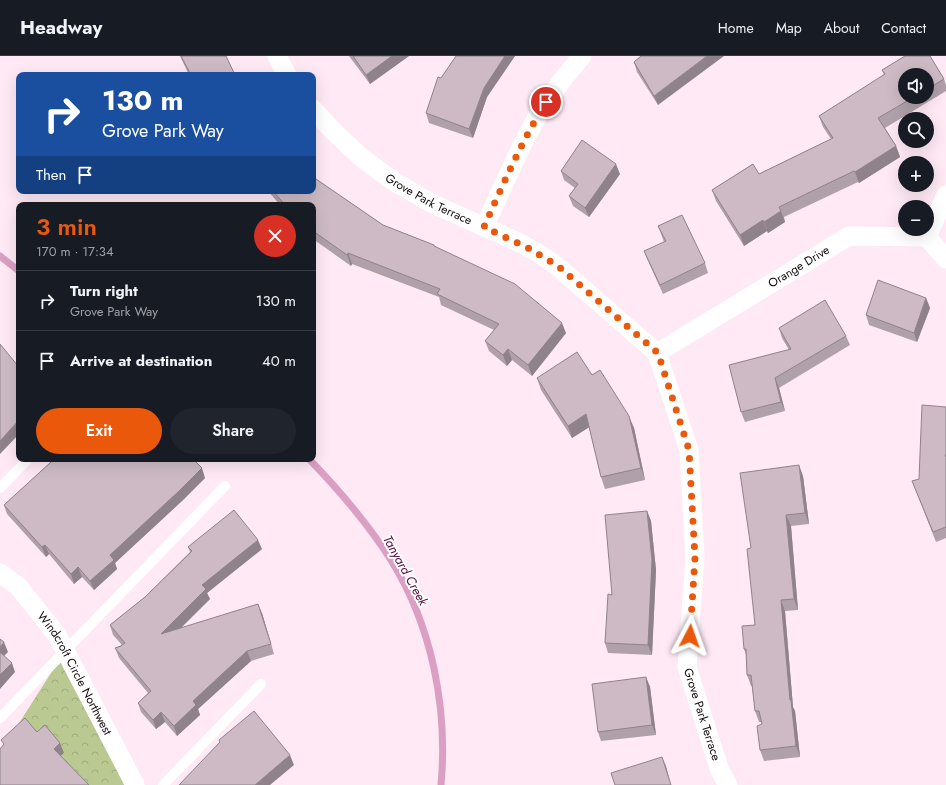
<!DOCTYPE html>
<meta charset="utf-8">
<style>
body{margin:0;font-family:Jost,sans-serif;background:#20242c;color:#f1f3f6;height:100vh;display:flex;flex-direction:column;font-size:15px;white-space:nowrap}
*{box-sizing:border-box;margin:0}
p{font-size:13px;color:#9ea1a6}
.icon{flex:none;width:22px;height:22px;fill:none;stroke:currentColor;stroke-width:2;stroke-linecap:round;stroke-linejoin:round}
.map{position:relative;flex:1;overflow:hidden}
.sheet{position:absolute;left:16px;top:146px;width:300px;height:260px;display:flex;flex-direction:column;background:#171b24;border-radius:8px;box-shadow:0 4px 16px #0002}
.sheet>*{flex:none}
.top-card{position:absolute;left:16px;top:16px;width:300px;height:122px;border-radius:8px;box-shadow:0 4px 16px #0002;background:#1a4fa0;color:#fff;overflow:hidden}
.controls{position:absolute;left:898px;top:12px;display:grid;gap:8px}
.controls a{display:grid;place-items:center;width:36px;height:36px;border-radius:50%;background:#171b24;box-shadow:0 4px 16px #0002;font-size:20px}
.pin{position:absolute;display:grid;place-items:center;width:34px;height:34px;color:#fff;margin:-17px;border:2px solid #fff;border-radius:50%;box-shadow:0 1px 4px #0007}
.me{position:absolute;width:44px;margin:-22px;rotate:4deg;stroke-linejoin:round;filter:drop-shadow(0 0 3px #0008)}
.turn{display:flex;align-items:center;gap:14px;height:84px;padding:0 20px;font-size:18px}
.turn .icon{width:52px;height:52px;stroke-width:2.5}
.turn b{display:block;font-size:28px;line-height:34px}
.then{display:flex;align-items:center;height:38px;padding:0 20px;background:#0003;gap:8px;font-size:15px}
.round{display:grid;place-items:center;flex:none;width:42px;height:42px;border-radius:21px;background:#20242c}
.overview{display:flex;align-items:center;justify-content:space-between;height:68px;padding:0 20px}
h1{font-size:24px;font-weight:600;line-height:30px;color:#ea580c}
.button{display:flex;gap:8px;margin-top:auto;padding:8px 20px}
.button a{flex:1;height:46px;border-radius:24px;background:#ea580c;color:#fff;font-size:16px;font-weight:600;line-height:46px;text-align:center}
.button a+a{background:#20242c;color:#f1f3f6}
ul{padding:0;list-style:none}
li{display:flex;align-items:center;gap:12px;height:60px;padding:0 20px;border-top:1px solid #363941}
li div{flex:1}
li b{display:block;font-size:15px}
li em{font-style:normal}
header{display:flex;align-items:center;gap:24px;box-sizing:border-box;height:56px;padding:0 20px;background:#171b24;border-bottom:1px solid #363941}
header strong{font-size:19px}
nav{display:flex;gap:22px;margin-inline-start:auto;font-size:14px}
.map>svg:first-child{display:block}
.park{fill:url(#park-crowns)}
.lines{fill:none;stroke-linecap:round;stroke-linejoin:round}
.stream{stroke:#db9fc4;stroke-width:7}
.lane{stroke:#fff;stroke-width:10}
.street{stroke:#fff;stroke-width:19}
.wall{fill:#b0a0a9;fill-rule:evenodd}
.shaded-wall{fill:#90828a}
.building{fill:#cdbac5;stroke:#90828a}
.route{stroke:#ea580c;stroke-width:7;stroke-dasharray:0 12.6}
.labels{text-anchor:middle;stroke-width:4;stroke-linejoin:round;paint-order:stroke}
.street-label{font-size:12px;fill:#10090d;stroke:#fff}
.water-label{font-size:13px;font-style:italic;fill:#550f41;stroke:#fff}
</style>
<header>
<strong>Headway</strong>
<nav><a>Home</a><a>Map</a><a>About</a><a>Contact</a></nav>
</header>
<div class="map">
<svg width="946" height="729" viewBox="0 0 946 729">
<defs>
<pattern id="park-crowns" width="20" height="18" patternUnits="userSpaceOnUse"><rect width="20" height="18" fill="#bac992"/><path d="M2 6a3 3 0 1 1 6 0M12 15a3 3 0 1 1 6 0" fill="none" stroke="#9fab7d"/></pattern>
</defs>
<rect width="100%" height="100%" fill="#fee9f5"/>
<!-- park -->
<path class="park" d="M65 595 135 729H0V697Z"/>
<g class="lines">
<!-- stream -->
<path class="stream" d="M0 200 19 215
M309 403C339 434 368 468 391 504 432 570 448 652 441 729"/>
<!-- lane -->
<path class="lane" d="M0 432 28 403
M0 662 225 430
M163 729 261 628"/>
<!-- street -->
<g class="street">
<path d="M277 0 287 19"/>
<path id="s1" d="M313 53 333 75 362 102 393 125 433 148 518 186 538 197 557 210 657 297 689 394 695 502 687 611 720 715 728 729"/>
<path d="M484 171 523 87 536 63 547 46 563 23 582 0"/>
<path d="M927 181 946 139"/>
<path id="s2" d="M657 297 849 180 927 181 946 203"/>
<path id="s3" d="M0 517 18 530 57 579 135 729"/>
</g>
</g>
<!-- wall -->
<path class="wall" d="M180 0H226L235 19H189Z
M349 0H409L370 28Z
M456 0H515L487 41 473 82 429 67 426 57 441 22Z
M641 0 658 49 637 16 634 6Z
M905 0H930L944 23 946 29V35L885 72 896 90 900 101 859 127 858 126 784 161 785 166 768 177 767 175 744 190 716 145 712 134 753 108 759 118 831 83 823 71 819 60 884 19 882 14ZM905 19H927V41H905Z
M561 115 620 118 589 161 573 150 569 140 575 132 564 124Z
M316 123 383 169 435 190 566 277 532 320 512 304 507 310 489 295 485 285 494 274 441 249 439 241 352 208 351 210 313 183V149H280L268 135H313Z
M658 170 705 207 708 217 663 238 648 205 644 195 664 186Z
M926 242 930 252 917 286 869 269 866 259Z
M779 272 846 280 850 289 779 332 785 355 745 366 741 356 789 294 782 282Z
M592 319 634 372 645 424 605 433 601 421 589 371 572 382 541 334 537 322Z
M946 351V482L936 486 912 425 919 423Z
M48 403 205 422 183 444 115 507 117 513 94 534 82 521 74 528 49 498 46 501 7 458 4 449 50 407Z
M803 420 809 468 791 470 798 554 785 555 793 651 795 655 800 701 764 705 760 694 762 668V666H759L755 655 752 630H751L747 619 746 599 744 593 755 569 751 492Z
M647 455 651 465 656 514 652 599 608 597 605 587 612 539Z
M188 491 262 493 207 537 210 543 180 572 262 557 274 598 251 605 198 653 200 659 177 680 165 666 156 673 141 656 138 647 148 637 119 602 115 592 122 589 113 579 110 569 145 541 190 496Z
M646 621 650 631 656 679 601 685 598 676Z"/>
<!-- shaded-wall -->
<path class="shaded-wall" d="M392 0H409L370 28 366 19Z
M505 0H515L487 41 473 82 469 73 484 32Z
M707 0H724L658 49 654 40Z
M896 90 900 101 859 127 855 116Z
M616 108 620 118 589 161 585 152Z
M781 155 785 166 768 177 764 166Z
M763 164 767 175 744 190 740 179Z
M348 197 352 208 351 210 347 199Z
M926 242 930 252 917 286 914 277Z
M562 267 566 277 532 320 528 309Z
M508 293 512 304 507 310 503 299Z
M775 322 779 332 785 355 781 346Z
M586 358 591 370 572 382 568 370Z
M629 360 634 372 645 424 641 412Z
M19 364V378L0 398V385Z
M799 409 803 420 809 468 805 457Z
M202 412 205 422 183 444 115 507 117 513 94 534 90 525 110 499Z
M647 455 651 465 656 514 652 599 648 589Z
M786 459 791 470 798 554 794 543Z
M258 484 262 493 207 537 210 543 165 588 161 578 202 529Z
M45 489 49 498 46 501 42 491Z
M78 511 82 521 74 528 71 518Z
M781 544 785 555 793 651 795 655 800 701 796 690 790 644Z
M258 548 262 557 274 598 271 588Z
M4 586 8 596 1 603 0 602V591Z
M247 595 251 605 198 653 200 659 177 680 174 670 193 645Z
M12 607 15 616 0 633V619Z
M646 621 650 631 656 679 652 669Z
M161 656 165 666 156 673 153 664Z
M60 687 64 697 58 702 54 693Z
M290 699 294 709 270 729H255Z
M662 701 666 710 671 729Z"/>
<!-- building -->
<path class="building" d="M181 0H226L235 19H191Z
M353 0H392L366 19Z
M456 0H505L484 32 469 73 426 57 438 21 441 22Z
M641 0H707L654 40 634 6Z
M905 0H930L944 23 927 33V19H905V41H914L878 62 896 90 855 116 854 115 779 151 781 155 764 166 763 164 740 179 712 134 753 108 759 118 833 82 819 60 885 18 882 14Z
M582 84 616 108 585 152 569 140 578 128 561 115Z
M313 119 316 123 383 169 434 189V190L515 228 562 267 528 309 508 293 503 299 485 285 499 268 437 238 440 233 348 197 347 199 313 175V149H285L273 135H313Z
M682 159 705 207 660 229 644 195 666 185 658 170Z
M878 224 926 242 914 277 866 259Z
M825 244 846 280 775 322 781 346 741 356 729 309 791 293 779 272Z
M0 288 18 310 19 309V364L0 385Z
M577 296 592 319 600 314 629 360 641 412 601 421 586 358 568 370 537 322Z
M922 349 946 351V399H945L946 401V471L933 476 912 425 919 423Z
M48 403H193L202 412 179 435 110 499 114 504 90 525 78 511 71 518 45 489 42 491 4 449 51 406Z
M799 409 805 457 786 459 794 543 781 544 790 644H791L796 690 760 694 757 670 762 668 759 655H755L751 619H747L746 593H744L742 570 755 569 747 493 751 492 740 417Z
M234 454 258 484 202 529 206 533 161 578 258 548 271 588 247 595 193 645 196 649 174 670 161 656 153 664 138 647 151 635 115 592 121 590 125 587 110 569 145 541 192 495 188 491Z
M647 455 652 504 648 589 605 587 608 538 612 539 605 459Z
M0 583 4 586 0 591Z
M0 596 12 607 0 619Z
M646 621 652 669 598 676 592 628Z
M254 655 290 699 255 729H179L220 686 219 684Z
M25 662 37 676 45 669 60 687 54 693 89 729H0V693L4 688 1 684Z
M662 701 671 729H615L611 717Z"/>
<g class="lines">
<!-- route -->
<path class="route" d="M546 46C522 85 503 128 484 171L528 192 558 210 658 297 689 394 695 502 690 580"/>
</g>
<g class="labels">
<!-- street labels -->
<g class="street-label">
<text dy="4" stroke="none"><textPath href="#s1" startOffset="148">Grove Park Terrace</textPath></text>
<text dy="4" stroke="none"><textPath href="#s2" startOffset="166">Orange Drive</textPath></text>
<text dy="4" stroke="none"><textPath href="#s3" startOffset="127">Windcroft Circle Northwest</textPath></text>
<text dy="4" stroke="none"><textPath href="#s1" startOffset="795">Grove Park Terrace</textPath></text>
</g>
<!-- water labels -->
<g class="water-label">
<text transform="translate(406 514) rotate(61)" y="5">Tanyard Creek</text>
</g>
</g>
</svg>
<div class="controls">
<a><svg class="icon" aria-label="sound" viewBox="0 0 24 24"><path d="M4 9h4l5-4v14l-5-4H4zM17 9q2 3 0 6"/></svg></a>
<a><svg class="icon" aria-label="search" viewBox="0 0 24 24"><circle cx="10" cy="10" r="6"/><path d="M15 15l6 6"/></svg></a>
<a>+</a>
<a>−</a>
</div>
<div class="pin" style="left:546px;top:46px;background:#d93025"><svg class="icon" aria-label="arrive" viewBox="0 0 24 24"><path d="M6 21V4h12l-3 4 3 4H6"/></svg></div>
<svg class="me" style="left:690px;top:580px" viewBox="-20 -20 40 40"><path d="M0-17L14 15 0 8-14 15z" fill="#ea580c" stroke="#fff" stroke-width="4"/></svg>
<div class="top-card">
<div class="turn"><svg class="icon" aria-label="right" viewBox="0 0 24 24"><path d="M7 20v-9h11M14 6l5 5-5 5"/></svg><div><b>130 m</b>Grove Park Way</div></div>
<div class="then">Then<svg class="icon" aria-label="arrive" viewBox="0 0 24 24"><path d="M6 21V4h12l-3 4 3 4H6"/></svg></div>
</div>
<section class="sheet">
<div class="overview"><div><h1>3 min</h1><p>170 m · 17:34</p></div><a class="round" style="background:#d93025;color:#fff"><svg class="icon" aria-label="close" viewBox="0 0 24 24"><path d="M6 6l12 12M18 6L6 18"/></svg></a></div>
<ul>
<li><svg class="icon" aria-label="right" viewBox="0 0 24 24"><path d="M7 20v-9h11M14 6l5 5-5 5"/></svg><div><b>Turn right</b><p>Grove Park Way</p></div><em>130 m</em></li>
<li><svg class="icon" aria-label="arrive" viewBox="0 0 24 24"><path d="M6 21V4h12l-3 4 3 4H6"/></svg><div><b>Arrive at destination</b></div><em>40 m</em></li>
</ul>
<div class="button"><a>Exit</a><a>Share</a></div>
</section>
</div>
